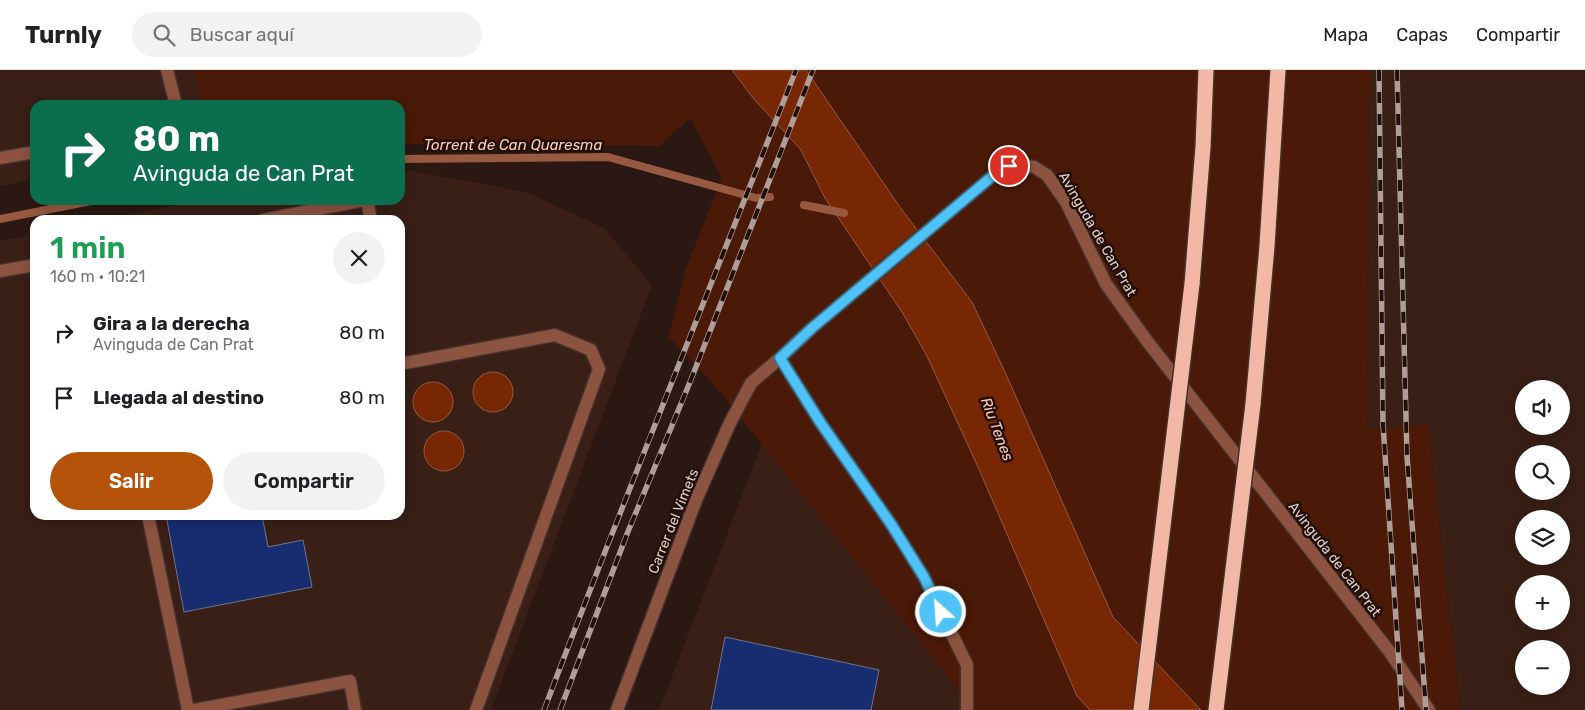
<!DOCTYPE html>
<html lang="es">
<meta charset="utf-8">
<style>
body{margin:0;font-family:Rubik,sans-serif;background:#f2f2f2;color:#202124;height:100vh;display:flex;flex-direction:column;font-size:19px;white-space:nowrap}
*{box-sizing:border-box;margin:0}
p{font-size:16px;color:#757577}
.icon{flex:none;width:28px;height:28px;fill:none;stroke:currentColor;stroke-width:2;stroke-linecap:round;stroke-linejoin:round}
.map{position:relative;flex:1;overflow:hidden}
.panel{position:absolute;left:30px;top:145px;width:375px;height:305px;display:flex;flex-direction:column;background:#fff;border-radius:15px;box-shadow:0 2px 12px #0003}
.panel>*{flex:none}
.hud{position:absolute;left:30px;top:30px;width:375px;height:105px;border-radius:15px;box-shadow:0 2px 12px #0003;background:#0b6e4f;color:#fff;overflow:hidden}
.fabs{position:absolute;left:1515px;top:310px;display:grid;gap:10px}
.fabs a{display:grid;place-items:center;width:55px;height:55px;border-radius:50%;background:#fff;box-shadow:0 2px 12px #0003;font-size:25px}
.pin{position:absolute;display:grid;place-items:center;width:42px;height:42px;color:#fff;margin:-21px;border:2px solid #fff;border-radius:50%;box-shadow:0 1px 5px #0007}
.me{position:absolute;width:55px;margin:-28px;rotate:334deg;stroke-linejoin:round;filter:drop-shadow(0 0 4px #0008)}
.turn{display:flex;align-items:center;gap:18px;height:105px;padding:0 20px;font-size:22px}
.turn .icon{width:65px;height:65px;stroke-width:2.5}
.turn b{display:block;font-size:35px;line-height:42px}
.round{display:grid;place-items:center;flex:none;width:52px;height:52px;border-radius:26px;background:#f2f2f2}
.headline{display:flex;align-items:center;justify-content:space-between;height:85px;padding:0 20px}
h1{font-size:30px;font-weight:600;line-height:38px;color:#1e9e55}
.cta{display:flex;gap:10px;margin-top:auto;padding:10px 20px}
.cta a{flex:1;height:58px;border-radius:30px;background:#b45309;color:#fff;font-size:20px;font-weight:600;line-height:58px;text-align:center}
.cta a+a{background:#f2f2f2;color:#202124}
ul{padding:0;list-style:none}
li{display:flex;align-items:center;gap:15px;height:65px;padding:0 20px}
li div{flex:1}
li b{display:block;font-size:19px}
li em{font-style:normal}
header{display:flex;align-items:center;gap:30px;box-sizing:border-box;height:70px;padding:0 25px;background:#fff;border-bottom:1px solid #e0e0e0}
header strong{font-size:24px}
nav{display:flex;gap:28px;margin-inline-start:auto;font-size:18px}
.search{width:350px;height:45px;background:#f2f2f2;display:flex;align-items:center;gap:12px;box-sizing:border-box;padding:0 18px;border-radius:28px;color:#757577;font-size:19px}
.map>svg:first-child{display:block}
.built{fill:#391f16;fill-rule:evenodd}
.green{fill:#4a1907}
.water{fill:#782705;stroke:#975a41}
.lines{fill:none;stroke-linecap:round;stroke-linejoin:round}
.stream{stroke:#975a41;stroke-width:8}
.building{fill:#182c70;stroke:#6d768b}
.minor-casing{stroke:#45322c;stroke-width:15}
.highway-casing{stroke:#45322c;stroke-width:18}
.minor{stroke:#8c5340;stroke-width:12}
.highway{stroke:#f2b8a5;stroke-width:15}
.rail-casing{stroke:#ae9e99;stroke-width:5.5}
.rail{stroke:#220f09;stroke-width:4;stroke-dasharray:11;stroke-linecap:butt}
.highway-bridge-casing{stroke:#45322c;stroke-width:18;stroke-linecap:butt}
.highway-bridge{stroke:#f2b8a5;stroke-width:15}
.route-casing{stroke:#337fa1;stroke-width:12}
.route{stroke:#4fc3f7;stroke-width:9}
.labels{text-anchor:middle;stroke-width:5;stroke-linejoin:round;paint-order:stroke}
.street-label{font-size:14px;fill:#dfd0cc;stroke:#220f09}
.water-label{font-size:15px;font-style:italic;fill:#fccbbb;stroke:#220f09}
</style>
<header>
<strong>Turnly</strong>
<div class="search"><svg class="icon" aria-label="search" viewBox="0 0 24 24"><circle cx="10" cy="10" r="6"/><path d="M15 15l6 6"/></svg>Buscar aquí</div>
<nav><a>Mapa</a><a>Capas</a><a>Compartir</a></nav>
</header>
<div class="map">
<svg width="1585" height="640" viewBox="0 0 1585 640">
<rect width="100%" height="100%" fill="#2c1812"/>
<!-- built -->
<path class="built" d="M0 0H194L204 35H35V109L0 116Z
M1370 0H1585V640H1460L1428 355 1368 360 1367 299ZM1524 319H1561V356H1524ZM1524 384H1561V421H1524ZM1524 449H1561V486H1524ZM1524 514H1561V551H1524ZM1524 579H1561V616H1524Z
M400 99 526 122 604 158 652 215 491 640H0V171L35 164V445H400V150H103L200 130H400Z
M762 374 975 640H659Z"/>
<!-- green -->
<path class="green" d="M194 0H732L753 28 801 80 825 128 902 242 926 284 978 397 1077 626 1090 640H975L710 310 669 267 685 201 722 108 690 48 659 76 400 74V35H204Z
M806 0H1370L1367 299 1368 360 1428 354 1460 640H1201L1113 547 1005 302 972 232 902 140Z"/>
<!-- water -->
<path class="water" d="M732 0H806L902 140 972 232 1005 302 1113 547 1201 640H1090L1077 626 978 397 926 284 902 242 825 128 801 80 753 28Z
M473 322a20 20 0 1 1 40 0a20 20 0 1 1-40 0Z
M413 332a20 20 0 1 1 40 0a20 20 0 1 1-40 0Z
M424 381a20 20 0 1 1 40 0a20 20 0 1 1-40 0Z"/>
<g class="lines">
<!-- stream -->
<path class="stream" d="M400 89 608 87 756 128 770 127
M804 135 844 143
M0 149 96 130"/>
</g>
<!-- building -->
<path class="building" d="M334 145 335 150H307Z
M166 445H262L268 477 303 470 312 517 184 542Z
M725 567 879 600 871 640H711Z"/>
<g class="lines">
<!-- minor casing -->
<g class="minor-casing">
<path id="minor" d="M167 0 176 35
M0 88 35 82
M367 130 371 150
M263 150 365 130
M0 201 35 195
M400 294 555 265 591 280 599 299 476 640
M148 445 188 640
M194 640 350 611 355 640
M617 640 696 430 729 355 751 313 780 288
M967 640V595L924 507 891 454 820 352 780 288 812 258 996 103 1009 97 1022 95 1034 97 1047 105 1066 132 1106 214 1147 271 1389 581 1429 640"/>
</g>
<!-- highway casing -->
<g class="highway-casing">
<path id="highway" d="M1192 214 1203 77 1206 0
M1253 334 1267 176 1278 0"/>
</g>
<!-- minor -->
<use href="#minor" class="minor"/>
<!-- highway -->
<use href="#highway" class="highway"/>
<!-- rail casing -->
<g class="rail-casing">
<path id="rail" d="M1379 0 1383 354 1402 640
M1397 0 1407 386 1426 640
M544 640C625 426 712 213 796 0
M560 640 627 464 690 312 813 0"/>
</g>
<!-- rail -->
<use href="#rail" class="rail"/>
<!-- highway-bridge casing -->
<g class="highway-bridge-casing">
<path id="highway-bridge" d="M1141 640 1192 214
M1216 640 1253 334"/>
</g>
<!-- highway-bridge -->
<use href="#highway-bridge" class="highway-bridge"/>
</g>
<g class="lines">
<!-- route casing -->
<g class="route-casing">
<path id="route" d="M941 542 924 507 891 454 820 352 780 288 812 258 996 103 1009 96"/>
</g>
<!-- route -->
<use href="#route" class="route"/>
</g>
<g class="labels">
<!-- street labels -->
<g class="street-label">
<text transform="translate(1098 164) rotate(60)" y="5">Avinguda de Can Prat</text>
<text transform="translate(673 451) rotate(-68)" y="5">Carrer del Vimets</text>
<text transform="translate(1335 489) rotate(52)" y="5">Avinguda de Can Prat</text>
</g>
<!-- water labels -->
<g class="water-label">
<text x="513" y="80">Torrent de Can Quaresma</text>
<text transform="translate(997 359) rotate(69)" y="5">Riu Tenes</text>
</g>
</g>
</svg>
<div class="fabs">
<a><svg class="icon" aria-label="sound" viewBox="0 0 24 24"><path d="M4 9h4l5-4v14l-5-4H4zM17 9q2 3 0 6"/></svg></a>
<a><svg class="icon" aria-label="search" viewBox="0 0 24 24"><circle cx="10" cy="10" r="6"/><path d="M15 15l6 6"/></svg></a>
<a><svg class="icon" aria-label="layers" viewBox="0 0 24 24"><path d="M12 4l9 5-9 5-9-5zM3 14l9 5 9-5"/></svg></a>
<a>+</a>
<a>−</a>
</div>
<div class="pin" style="left:1009px;top:96px;background:#d93025"><svg class="icon" aria-label="arrive" viewBox="0 0 24 24"><path d="M6 21V4h12l-3 4 3 4H6"/></svg></div>
<svg class="me" style="left:941px;top:542px" viewBox="-20 -20 40 40"><circle r="17" fill="#4fc3f7" stroke="#fff" stroke-width="3"/><path d="M0-11L8 9 0 5-8 9z" fill="#fff"/></svg>
<div class="hud">
<div class="turn"><svg class="icon" aria-label="right" viewBox="0 0 24 24"><path d="M7 20v-9h11M14 6l5 5-5 5"/></svg><div><b>80 m</b>Avinguda de Can Prat</div></div>
</div>
<section class="panel">
<div class="headline"><div><h1>1 min</h1><p>160 m · 10:21</p></div><a class="round"><svg class="icon" aria-label="close" viewBox="0 0 24 24"><path d="M6 6l12 12M18 6L6 18"/></svg></a></div>
<ul>
<li><svg class="icon" aria-label="right" viewBox="0 0 24 24"><path d="M7 20v-9h11M14 6l5 5-5 5"/></svg><div><b>Gira a la derecha</b><p>Avinguda de Can Prat</p></div><em>80 m</em></li>
<li><svg class="icon" aria-label="arrive" viewBox="0 0 24 24"><path d="M6 21V4h12l-3 4 3 4H6"/></svg><div><b>Llegada al destino</b></div><em>80 m</em></li>
</ul>
<div class="cta"><a>Salir</a><a>Compartir</a></div>
</section>
</div>
